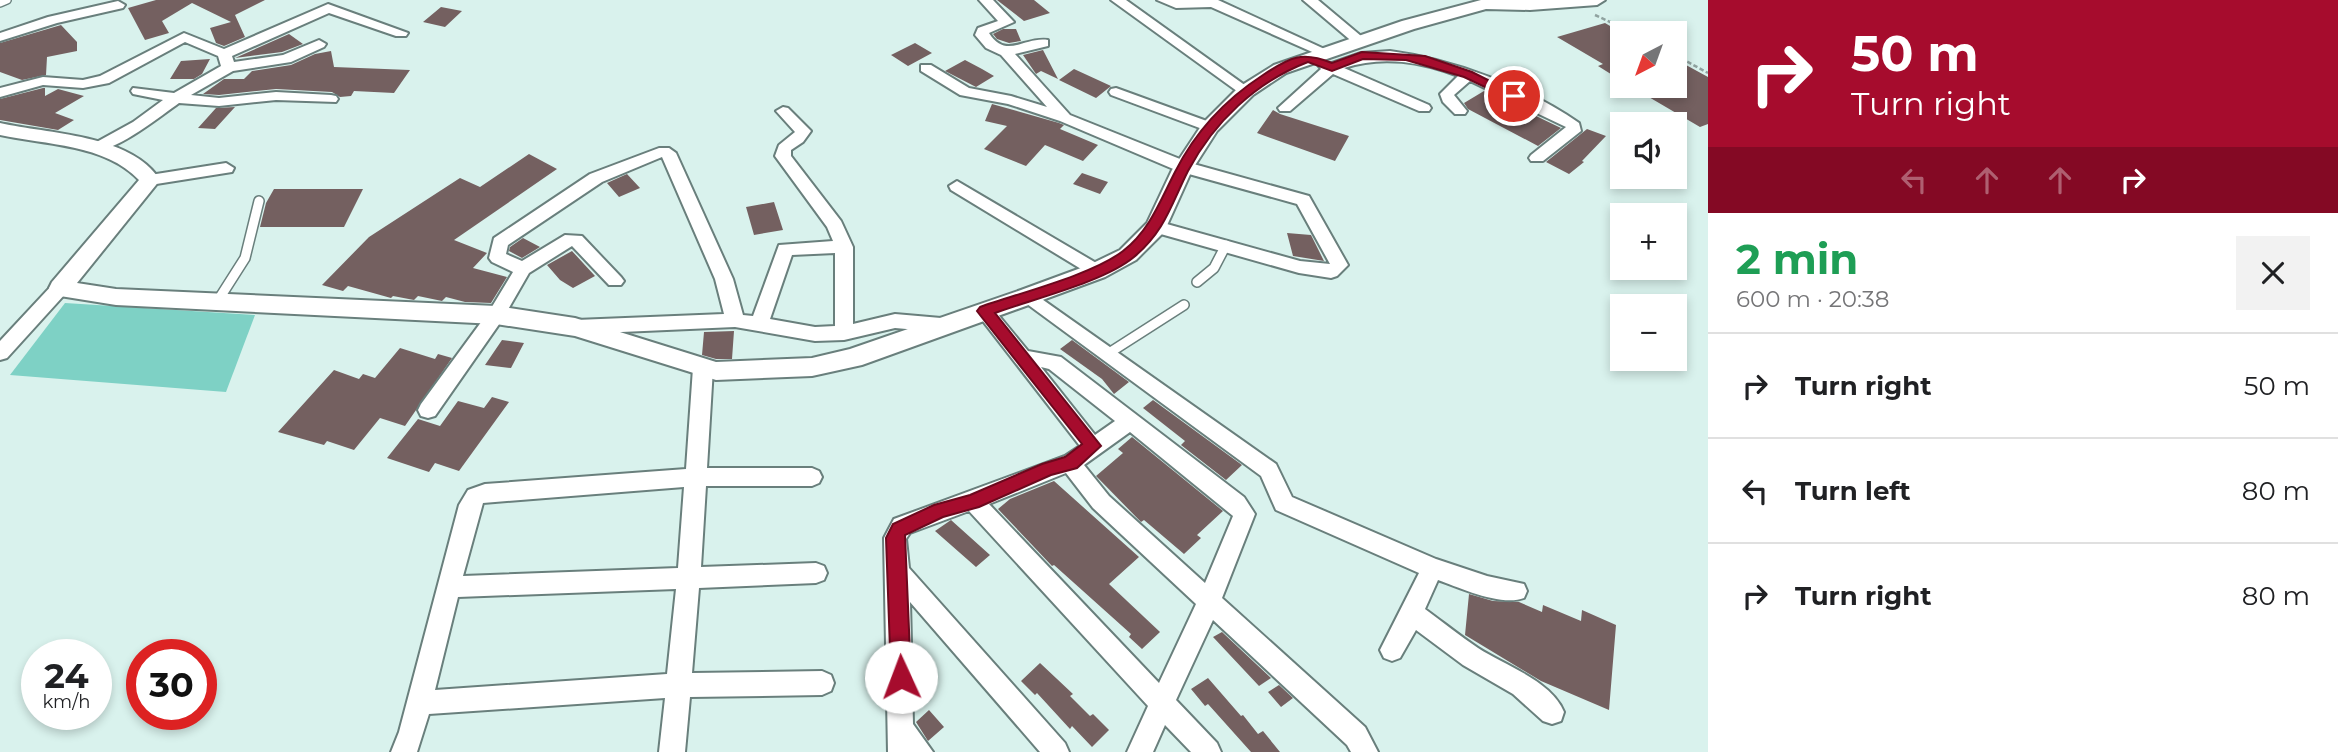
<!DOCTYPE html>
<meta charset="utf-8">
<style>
body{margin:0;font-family:Montserrat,sans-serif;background:#f2f2f2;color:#202124;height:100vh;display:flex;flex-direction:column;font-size:26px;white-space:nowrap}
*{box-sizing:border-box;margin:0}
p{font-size:23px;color:#757577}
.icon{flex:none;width:38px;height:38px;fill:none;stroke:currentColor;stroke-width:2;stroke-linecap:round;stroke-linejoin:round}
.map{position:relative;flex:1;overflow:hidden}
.drawer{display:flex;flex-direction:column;background:#fff;width:630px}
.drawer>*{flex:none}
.banner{background:#a60c2d;color:#fff;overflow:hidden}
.needle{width:46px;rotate:221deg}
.controls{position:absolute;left:1610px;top:21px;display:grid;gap:14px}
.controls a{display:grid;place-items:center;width:77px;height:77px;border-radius:0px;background:#fff;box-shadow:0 4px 10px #0003;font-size:35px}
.speed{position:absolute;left:21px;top:639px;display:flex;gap:14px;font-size:35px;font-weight:700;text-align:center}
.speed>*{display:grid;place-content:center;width:91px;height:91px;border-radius:50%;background:#fff;box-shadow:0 4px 10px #0003;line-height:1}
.speed small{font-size:18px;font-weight:400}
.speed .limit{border:10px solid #d22;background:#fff;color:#111}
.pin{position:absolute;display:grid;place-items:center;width:60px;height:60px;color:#fff;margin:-30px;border:4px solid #fff;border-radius:50%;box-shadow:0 2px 7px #0007}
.me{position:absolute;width:77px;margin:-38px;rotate:358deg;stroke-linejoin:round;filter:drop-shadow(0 0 5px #0008)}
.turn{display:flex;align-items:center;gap:24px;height:147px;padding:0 28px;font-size:32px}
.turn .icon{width:91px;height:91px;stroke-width:2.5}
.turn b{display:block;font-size:49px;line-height:60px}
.lanes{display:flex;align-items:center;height:66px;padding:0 28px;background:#0003;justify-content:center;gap:35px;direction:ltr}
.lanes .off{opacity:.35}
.round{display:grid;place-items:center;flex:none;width:74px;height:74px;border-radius:0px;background:#f2f2f2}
.head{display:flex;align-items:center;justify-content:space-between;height:119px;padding:0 28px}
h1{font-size:42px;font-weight:700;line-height:52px;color:#1e9e55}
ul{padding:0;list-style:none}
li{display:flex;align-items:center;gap:21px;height:105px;padding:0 28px;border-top:2px solid #e0e0e0}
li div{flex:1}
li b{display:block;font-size:26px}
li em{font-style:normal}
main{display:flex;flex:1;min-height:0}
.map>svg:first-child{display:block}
.green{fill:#7ed1c5}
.building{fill:#746060}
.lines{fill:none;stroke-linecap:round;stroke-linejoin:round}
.service-far1-casing{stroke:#697f7c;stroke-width:10}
.service-casing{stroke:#697f7c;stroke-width:12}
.minor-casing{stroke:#697f7c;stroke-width:4}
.tertiary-casing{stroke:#697f7c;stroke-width:4}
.path{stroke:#90a3a0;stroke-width:2.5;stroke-dasharray:4.5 2.5;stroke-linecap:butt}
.service-far1{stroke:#fff;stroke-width:7}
.service{stroke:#fff;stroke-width:9}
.minor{fill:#fff;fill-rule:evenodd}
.tertiary{fill:#fff;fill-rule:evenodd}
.route{fill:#a60c2d;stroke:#6c081d;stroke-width:2}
</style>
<main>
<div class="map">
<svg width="1708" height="752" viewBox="0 0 1708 752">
<rect width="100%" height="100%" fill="#d9f2ed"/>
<!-- green -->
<path class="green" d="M65 303 255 315 226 392 10 375Z"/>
<!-- building -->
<path class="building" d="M156 0H265L235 15 245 37 224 46 216 43 210 28 231 22 192 3 162 21 169 33 145 40 128 8Z
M997 0H1034L1050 13 1024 21Z
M441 7 462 11 445 27 423 22Z
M1605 23 1622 33V81L1598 66 1603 64 1557 37Z
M61 25 77 42V51L47 57 46 75 22 80 0 72V43Z
M1003 29H1016L1021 41 1009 43 997 39 993 34Z
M289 34 303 44 282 52 235 58Z
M915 43 932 53 908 66 891 55Z
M1043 50 1058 79 1041 71 1036 74 1023 55Z
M331 51 334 67 410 70 394 93 354 91 351 96 340 97 332 92 276 89 219 95 203 94 224 79H244L252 71 291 65 315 54Z
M210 59 202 74 194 79H170L181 61Z
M1675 59 1708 77V124L1700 127 1630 86H1675Z
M965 60 982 69 994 76 976 87 945 71Z
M1074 69 1111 86 1096 98 1059 80Z
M43 88H45V96L58 89 84 96 55 113 74 120 58 130 0 120V99Z
M1484 91 1561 128 1538 146 1468 109 1464 103Z
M992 104 1059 123 1064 125 1060 129 1098 145 1083 161 1045 145 1026 166 1001 156 984 149 1007 126 985 121Z
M235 107 215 129 198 128 216 108Z
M1273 110 1280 114 1349 136 1335 161 1257 133Z
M1587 129 1606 136 1582 161 1584 162 1569 174 1546 162Z
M529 154 557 169 454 240 487 253 473 268 507 277 491 303 465 302 446 297 442 301 418 296 414 300 393 296 391 298 348 286 343 291 322 285 369 237 460 178 480 187Z
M1082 173 1108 182 1100 194 1073 184Z
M627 174 640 188 619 197 607 183Z
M274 189H363L344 227H260L266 203Z
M774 202 783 230 754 235 746 207Z
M1287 233 1311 235 1324 261 1293 256Z
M523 238 540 247 522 258 509 251 510 247Z
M572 251 595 276 573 288 560 280 547 265Z
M734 331 732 359H716L702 355 704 332Z
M502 340 524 343 511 368 485 365Z
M1072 340 1129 382 1114 394 1102 379 1060 349Z
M400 348 435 359 438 354 452 358 405 426 380 418 354 450 327 441 324 445 278 432 334 370 359 379 363 374 375 378Z
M492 397 509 402 459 471 435 463 429 472 387 458 418 419 440 426 458 401 484 408Z
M1153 400 1242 465 1226 480 1181 445 1185 441 1143 408Z
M1132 437 1223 511 1197 535 1201 538 1184 554 1144 520 1141 522 1096 476 1123 453 1118 449Z
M1054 481 1139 557 1109 584 1160 632 1142 649 1129 637 1131 634 1054 565 1052 566 998 509 1010 499Z
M951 520 990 555 976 567 935 531Z
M1469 594 1493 601 1519 602 1542 612 1543 605 1581 621 1582 610 1616 625 1609 710 1541 681 1465 635Z
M1222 632 1271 678 1259 686 1213 637Z
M1040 663 1073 694 1070 696 1090 716 1093 714 1109 730 1092 747 1072 726 1070 729 1037 693 1035 695 1021 681Z
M1208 678 1241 716 1243 715 1258 734 1263 731 1280 752H1251L1208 704 1205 706 1191 689Z
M1279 685 1293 698 1281 707 1268 692Z
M929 710 944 727 928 741 916 722Z"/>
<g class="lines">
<!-- service-far1 casing -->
<g class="service-far1-casing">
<path id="service-far1" d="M0 3 7 0"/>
</g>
<!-- service casing -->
<g class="service-casing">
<path id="service" d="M1197 282 1214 268 1226 245
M217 302 245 258 259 201
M1109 353 1184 305"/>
</g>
<!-- minor casing -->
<g class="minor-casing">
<path id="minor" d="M979 0H993L1014 22 989 33C1006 60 1025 36 1048 40V46L1015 54 1070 115 1190 163 1309 196 1348 265 1337 276 1331 278 1299 273 1150 231 1148 227 1150 223 1156 221 1300 261 1330 264 1297 204 1178 171 1060 121 1008 104 960 95 921 71V65H931L969 88 1011 96 1047 107 1001 55 986 48 975 35 978 28 998 21Z
M1111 0H1126L1253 91 1251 94H1241Z
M1157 0H1218L1331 52 1329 55H1319L1211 7 1176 8Z
M1303 0H1318L1367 41 1365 44H1355Z
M118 1 125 5 123 8 57 23 0 41V33L48 17Z
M328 4 408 33 406 36H396L329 13 232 56 234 62 283 55 319 40 326 44 324 47 291 62 233 71 191 95 219 98 276 92 331 95 336 96 338 99 336 102 276 100 219 106 179 103C162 115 112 155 93 150L90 147 93 144 133 122 163 100 133 94 131 91 133 88 174 93 221 66 218 56 185 42 109 83 83 88 43 85 0 97V88L43 77 83 80 100 76 184 33 224 49Z
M1390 51C1451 59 1528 87 1579 123L1581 131 1543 161H1531L1529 158 1531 155 1566 127 1470 81 1454 95 1467 111 1465 114H1455L1443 102 1440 94 1458 76C1421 62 1383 55 1344 68L1429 105 1431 108 1429 111H1419L1333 74 1290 111H1280L1278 108 1321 69 1318 65 1320 62 1332 63 1361 53Z
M1116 88 1215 124 1218 127 1210 132 1205 130 1111 95 1109 92 1111 89Z
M783 107 788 108 811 131 803 142 791 150V156L841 221 853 247V324L895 314 941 318 948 320 950 325 948 330 941 332 895 328 844 340 815 341 735 327 576 334 569 332 567 327 569 322 576 320 724 314 715 279 662 157 602 182 508 245 506 254 522 261 565 235 582 236 621 277 624 281 621 285H609L572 246 529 273 502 320 435 416 428 418 421 416 418 410 421 404 490 310 513 272 492 262 489 258 494 238 590 174 659 148H669L676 153 733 279 743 315 753 316 779 245 833 241 827 227 775 156 779 145 795 132 776 111ZM835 253V326L815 327 770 319 792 255Z
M226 163 234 168 232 172 150 185 142 180 150 175Z
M957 181 1103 267 1106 271 1103 275H1091L951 190 949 186Z
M60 282 66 283 69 288 66 293 7 358 0 360V341L54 283Z
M1029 290 1276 464 1292 497 1436 559 1487 576 1524 584 1527 591 1524 598C1502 607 1460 588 1438 580L1425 609C1443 622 1460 636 1478 648 1504 665 1552 681 1564 712L1561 721 1552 724 1543 721 1513 694 1463 665 1416 630 1400 658 1392 661 1384 658 1380 650 1419 573 1276 510 1261 476 1023 301 1020 296 1023 291Z
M985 304 991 306 1028 351 1061 357 1244 497 1255 514 1222 598 1365 727 1378 752H1351L1347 745 1213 620 1176 700 1217 743 1221 752H1191L1165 725 1153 752H1127L1148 706 969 511 910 533 906 539 909 568 1065 743 1069 752H1040L910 602 913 724 933 752H888L884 538 894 519 1065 456 1080 446 979 316 976 311 979 306ZM1041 367 1049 369 1115 421 1095 435ZM1130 432 1233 516 1205 583 1109 496 1084 465ZM1066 473 1093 508 1196 604 1159 683 989 504Z
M703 361 710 363 713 368 707 468H812L819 471 822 477 819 483 812 486H706L701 567 816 563 824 566 827 573 824 580 816 583 699 588 692 673 822 671 831 675 834 683 831 691 822 695 690 697 685 752H659L665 698 429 714 417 752H391L399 732 459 505 468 490 485 484 686 469 693 368 696 363ZM684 487 678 568 463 576 483 503ZM676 589 667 674 435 690 458 597Z"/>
</g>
<!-- tertiary casing -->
<g class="tertiary-casing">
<path id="tertiary" d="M1481 0H1605L1597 5 1530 10 1486 9 1414 29 1286 73 1253 95 1217 131 1192 170 1164 232 1136 260 1105 277 1037 302 862 365 812 376 716 380 575 336 496 324 116 305 60 296 52 294 49 288 52 282 139 180C105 144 46 145 0 135V123C48 134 131 134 160 180L77 283 116 289 496 306 575 318 716 362 812 358 850 349 1021 290 1089 265 1120 250 1147 223 1172 170 1203 123 1239 87 1274 65 1402 21Z"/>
</g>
<!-- path -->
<path class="path" d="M1595 15 1634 33
M1675 55 1708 73"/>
<!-- service-far1 -->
<use href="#service-far1" class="service-far1"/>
<!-- service -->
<use href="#service" class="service"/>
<!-- minor -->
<use href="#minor" class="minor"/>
<!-- tertiary -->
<use href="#tertiary" class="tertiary"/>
</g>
<!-- route -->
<path class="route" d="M1362 52 1425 56 1472 72 1520 96 1510 99 1464 77 1406 60 1363 59 1332 71 1308 62C1256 82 1214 122 1188 171 1171 205 1165 231 1134 257 1104 282 1033 299 995 313L1101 446 1077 468 1051 475 979 507 943 517 905 535 911 677 908 684 901 687 894 684 891 677 886 538 893 524 934 505 970 495 1042 464 1065 457 1082 444 980 315 977 311 980 307C1019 293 1092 275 1123 251 1150 230 1160 201 1175 172 1195 132 1226 99 1263 75 1290 57 1302 51 1332 63Z"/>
</svg>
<div class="controls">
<a><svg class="needle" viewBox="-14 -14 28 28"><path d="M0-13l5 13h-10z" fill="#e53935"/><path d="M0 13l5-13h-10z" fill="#757577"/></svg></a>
<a><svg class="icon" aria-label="sound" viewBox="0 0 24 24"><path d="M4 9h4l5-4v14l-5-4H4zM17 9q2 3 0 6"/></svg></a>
<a>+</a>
<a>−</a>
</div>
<div class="speed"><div>24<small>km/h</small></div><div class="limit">30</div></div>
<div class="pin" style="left:1514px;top:96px;background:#d93025"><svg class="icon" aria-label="arrive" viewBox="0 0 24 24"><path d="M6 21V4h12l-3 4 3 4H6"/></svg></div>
<svg class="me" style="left:901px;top:677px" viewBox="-20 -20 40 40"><circle r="19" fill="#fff"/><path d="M0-13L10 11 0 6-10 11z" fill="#a60c2d"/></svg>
</div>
<section class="drawer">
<div class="banner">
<div class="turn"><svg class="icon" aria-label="right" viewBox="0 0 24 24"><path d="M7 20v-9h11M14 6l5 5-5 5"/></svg><div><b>50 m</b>Turn right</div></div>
<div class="lanes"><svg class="icon off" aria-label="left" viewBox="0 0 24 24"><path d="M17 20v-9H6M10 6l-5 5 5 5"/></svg><svg class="icon off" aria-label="ahead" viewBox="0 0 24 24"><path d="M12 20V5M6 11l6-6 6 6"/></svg><svg class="icon off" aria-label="ahead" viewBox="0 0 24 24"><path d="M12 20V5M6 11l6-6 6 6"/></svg><svg class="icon" aria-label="right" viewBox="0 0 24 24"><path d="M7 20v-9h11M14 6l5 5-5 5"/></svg></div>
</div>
<div class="head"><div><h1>2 min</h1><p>600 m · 20:38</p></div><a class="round"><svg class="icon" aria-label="close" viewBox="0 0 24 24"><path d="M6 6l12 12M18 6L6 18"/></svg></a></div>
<ul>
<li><svg class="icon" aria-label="right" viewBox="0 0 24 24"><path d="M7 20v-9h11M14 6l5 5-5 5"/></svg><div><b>Turn right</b></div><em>50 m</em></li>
<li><svg class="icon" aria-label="left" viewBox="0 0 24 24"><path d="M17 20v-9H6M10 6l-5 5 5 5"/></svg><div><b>Turn left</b></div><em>80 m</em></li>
<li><svg class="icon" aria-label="right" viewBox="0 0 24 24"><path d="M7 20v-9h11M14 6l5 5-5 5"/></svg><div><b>Turn right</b></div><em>80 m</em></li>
</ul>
</section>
</main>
